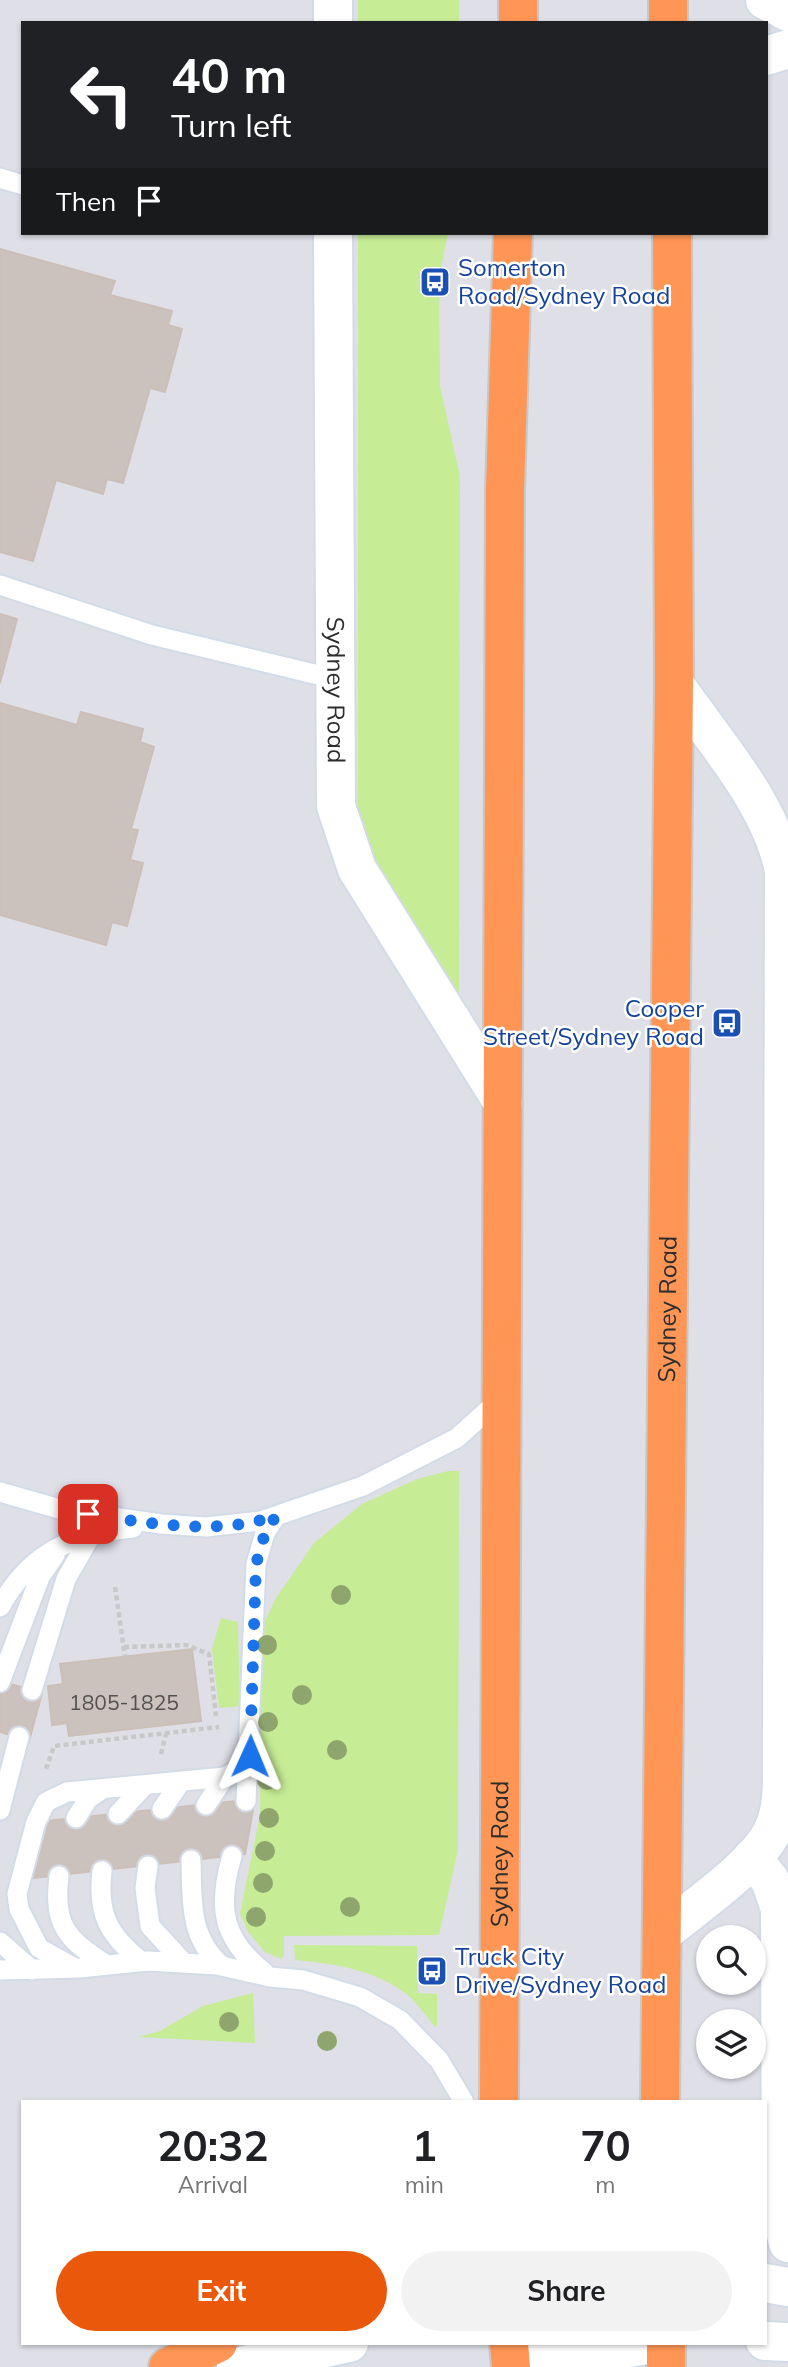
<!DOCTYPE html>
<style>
body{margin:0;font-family:Mulish,sans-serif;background:#f2f2f2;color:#202124;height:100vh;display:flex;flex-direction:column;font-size:26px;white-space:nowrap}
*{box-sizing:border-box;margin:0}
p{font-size:23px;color:#757577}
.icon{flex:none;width:38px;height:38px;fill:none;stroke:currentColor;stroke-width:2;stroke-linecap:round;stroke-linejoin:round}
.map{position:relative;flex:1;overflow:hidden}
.drawer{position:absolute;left:21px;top:2100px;width:746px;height:245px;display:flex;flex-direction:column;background:#fff;border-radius:0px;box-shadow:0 2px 5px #0004}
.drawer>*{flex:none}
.hud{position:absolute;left:21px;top:21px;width:747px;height:214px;border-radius:0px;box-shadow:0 2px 5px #0004;background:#202124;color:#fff;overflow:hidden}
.tools{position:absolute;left:696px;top:1925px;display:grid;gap:14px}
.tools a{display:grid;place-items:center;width:70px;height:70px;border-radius:50%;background:#fff;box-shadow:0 2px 5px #0004;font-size:35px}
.pin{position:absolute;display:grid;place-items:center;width:60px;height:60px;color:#fff;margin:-30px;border-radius:14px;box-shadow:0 4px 10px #0006}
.me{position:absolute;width:77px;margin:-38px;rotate:1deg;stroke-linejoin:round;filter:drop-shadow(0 0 5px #0008)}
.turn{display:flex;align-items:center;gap:24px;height:147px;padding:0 35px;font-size:32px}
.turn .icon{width:91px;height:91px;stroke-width:2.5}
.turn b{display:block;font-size:49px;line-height:60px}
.then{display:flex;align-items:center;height:66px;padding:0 35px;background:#0003;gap:14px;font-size:26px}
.eta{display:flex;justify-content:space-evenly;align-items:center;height:119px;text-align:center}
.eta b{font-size:42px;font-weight:700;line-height:49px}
.button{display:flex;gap:14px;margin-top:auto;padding:14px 35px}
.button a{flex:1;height:80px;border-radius:42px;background:#ea580c;color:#fff;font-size:28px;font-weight:700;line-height:80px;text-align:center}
.button a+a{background:#f2f2f2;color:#202124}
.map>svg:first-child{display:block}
.industrial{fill:#dfdfe8;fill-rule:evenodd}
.green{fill:#c6ec95}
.building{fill:#cbc2bd;stroke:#ccbfb7;stroke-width:2}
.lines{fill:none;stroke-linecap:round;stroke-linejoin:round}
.service-casing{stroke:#d3dbe7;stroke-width:23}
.minor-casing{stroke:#d3dbe7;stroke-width:42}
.trunk-casing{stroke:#c8c8c8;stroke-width:42}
.path{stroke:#c8c8c8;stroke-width:4.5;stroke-dasharray:5 3.5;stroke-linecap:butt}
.service{stroke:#fff;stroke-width:19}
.minor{stroke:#fff;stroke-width:38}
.trunk{stroke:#ff9656;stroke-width:38}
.tree{fill:#8ea66e}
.route{stroke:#1a73e8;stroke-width:12;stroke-dasharray:0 21.6}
.labels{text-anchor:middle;stroke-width:5;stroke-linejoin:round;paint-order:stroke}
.number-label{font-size:21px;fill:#545251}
.transit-label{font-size:24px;fill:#164399;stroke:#fff;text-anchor:start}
.street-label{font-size:24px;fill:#2d2d2d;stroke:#fff}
</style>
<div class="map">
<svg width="788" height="2367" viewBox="0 0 788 2367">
<rect width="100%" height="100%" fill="#f0e4de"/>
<!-- industrial -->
<path class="industrial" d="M0 0H788V2367H0ZM23 23H766V233H23ZM709 1937H754V1983H709ZM709 2021H754V2067H709ZM23 2102H765V2343H23Z"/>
<!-- green -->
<path class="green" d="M358 0H459V23H358Z
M358 233H448L439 277 440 386 460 476 459 998C421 940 366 876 358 806Z
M448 1471H459L458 1850 439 1935 284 1936V1955L281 1959 265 1952 248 1932 240 1913 260 1815 261 1629 276 1598 314 1543 362 1504 417 1479Z
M221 1618 238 1622 240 1706 219 1708 212 1649Z
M294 1945 417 1946 418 1993 437 1994V2025L435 2027C426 2016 416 2001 405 1993 372 1969 335 1964 295 1960Z
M253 1993 255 2043 138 2037 160 2031 203 2006Z"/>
<!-- building -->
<path class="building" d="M0 249 115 281 110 295 172 311 168 325 182 329 165 392 150 388 123 483 107 479 103 494 56 480 33 561 0 552Z
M0 614 17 619 0 683Z
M0 703 77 725 81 712 143 729 140 742 154 747 131 829 138 830 130 860 143 863 127 926 112 922 106 945 0 915Z
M192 1649 201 1721 69 1736 67 1723 52 1725 48 1686 63 1684 60 1664Z
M0 1681 42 1693 29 1741 0 1732Z
M255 1799 245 1854 32 1878 47 1821Z"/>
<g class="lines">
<!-- service casing -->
<g class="service-casing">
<path id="service" d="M0 178 23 185
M0 585 152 635 335 679
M0 1492 63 1510 161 1524 206 1527 261 1521 363 1486 457 1438 501 1398
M0 1607C30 1552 73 1534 133 1528
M0 1682 40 1577 55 1555
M32 1690 66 1579 93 1532
M246 1801 256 1564 265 1533 276 1516
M206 1805 225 1777
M162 1809 180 1783
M0 1810 19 1737
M118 1814 144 1786
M76 1818 88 1799 101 1790
M232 1856C217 1907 222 1939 264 1972
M191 1860C192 1901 189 1938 222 1966
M148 1866 145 1888 150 1926 184 1963
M102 1871C97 1913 108 1935 141 1961
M59 1876C53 1925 66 1939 107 1965
M0 1942 32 1970
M73 1967 39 1948 19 1909 17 1894 36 1822 46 1802 67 1792 225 1777 249 1763
M0 1970 79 1968 148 1961 217 1965 270 1977 303 1980 360 1997 400 2020 439 2060 464 2102"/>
</g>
<!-- minor casing -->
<g class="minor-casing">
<g id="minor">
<path d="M333 0V23"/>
<path d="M765 0 788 12"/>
<path d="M766 56 788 49"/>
<path id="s1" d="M333 233 336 806 357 869 503 1103"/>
<path d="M752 1858 770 1880 780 1909 781 2215 788 2243"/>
<path d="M662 1934C693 1908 757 1865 773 1830 783 1808 782 1784 782 1761L784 871C771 803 713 740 674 683"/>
<path d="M765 2283 788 2287"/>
<path d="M765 2341 788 2342"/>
<path d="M236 2367 349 2343"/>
<path d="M512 2367 659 2343"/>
</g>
</g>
<!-- trunk casing -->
<g class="trunk-casing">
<g id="trunk">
<path d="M668 0V23"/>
<path d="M518 23V0"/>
<path id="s2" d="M499 2102 505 490 513 233"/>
<path id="s3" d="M660 2102 674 683 672 233"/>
<path d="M509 2343 511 2367"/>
<path d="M168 2367 218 2343"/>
<path d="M666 2367V2343"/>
</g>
</g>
<!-- path -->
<path class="path" d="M115 1587 125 1657
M124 1647 186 1645 209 1654 216 1716
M161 1754 166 1734
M46 1769 54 1746 219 1727"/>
<!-- service -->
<use href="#service" class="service"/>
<!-- minor -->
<use href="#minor" class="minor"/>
<!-- trunk -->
<use href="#trunk" class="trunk"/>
</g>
<!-- trees -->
<g class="tree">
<circle cx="341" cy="1595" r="10"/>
<circle cx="267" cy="1645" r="10"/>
<circle cx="302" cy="1695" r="10"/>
<circle cx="268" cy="1722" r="10"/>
<circle cx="337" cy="1750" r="10"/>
<circle cx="267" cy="1780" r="10"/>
<circle cx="269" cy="1818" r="10"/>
<circle cx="265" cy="1851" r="10"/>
<circle cx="263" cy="1883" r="10"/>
<circle cx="350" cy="1907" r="10"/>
<circle cx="256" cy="1917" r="10"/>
<circle cx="229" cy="2022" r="10"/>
<circle cx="327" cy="2041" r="10"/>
</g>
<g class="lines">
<!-- route -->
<path class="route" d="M88 1514C149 1523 215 1536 276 1516L265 1533 256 1564 250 1756"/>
</g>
<!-- icons -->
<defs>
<g id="bus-square" transform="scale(1.575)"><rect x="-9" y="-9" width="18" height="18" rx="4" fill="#1a4fb4" stroke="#fff"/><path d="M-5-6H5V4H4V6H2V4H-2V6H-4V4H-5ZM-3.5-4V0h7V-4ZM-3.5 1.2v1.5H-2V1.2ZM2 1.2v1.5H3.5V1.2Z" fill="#fff"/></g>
</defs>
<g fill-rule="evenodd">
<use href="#bus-square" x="435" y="282"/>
<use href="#bus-square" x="727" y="1023"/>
<use href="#bus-square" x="432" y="1971"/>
</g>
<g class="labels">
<!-- number labels -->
<g class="number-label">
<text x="124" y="1710">1805-1825</text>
</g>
<!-- transit labels -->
<g class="transit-label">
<text x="458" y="276">Somerton<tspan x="458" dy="28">Road/Sydney Road</tspan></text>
<text x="704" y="1017" text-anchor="end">Cooper<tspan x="704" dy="28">Street/Sydney Road</tspan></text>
<text x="455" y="1965">Truck City<tspan x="455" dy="28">Drive/Sydney Road</tspan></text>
</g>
<!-- street labels -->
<g class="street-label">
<text dy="8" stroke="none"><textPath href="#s1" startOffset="457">Sydney Road</textPath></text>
<text dy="8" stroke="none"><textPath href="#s3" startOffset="793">Sydney Road</textPath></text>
<text dy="8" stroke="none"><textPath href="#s2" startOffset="248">Sydney Road</textPath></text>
</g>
</g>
</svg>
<div class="tools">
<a><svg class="icon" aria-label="search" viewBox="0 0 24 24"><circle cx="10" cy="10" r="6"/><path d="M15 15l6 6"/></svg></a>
<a><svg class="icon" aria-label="layers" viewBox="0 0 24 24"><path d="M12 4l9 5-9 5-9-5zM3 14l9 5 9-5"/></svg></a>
</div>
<div class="pin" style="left:88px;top:1514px;background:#d93025"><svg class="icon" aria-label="arrive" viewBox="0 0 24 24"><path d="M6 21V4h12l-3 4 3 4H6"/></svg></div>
<svg class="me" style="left:250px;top:1756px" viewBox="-20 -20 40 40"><path d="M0-17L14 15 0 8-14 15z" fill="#1a73e8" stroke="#fff" stroke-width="4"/></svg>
<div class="hud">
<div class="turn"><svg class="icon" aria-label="left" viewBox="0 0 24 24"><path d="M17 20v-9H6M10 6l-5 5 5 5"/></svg><div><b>40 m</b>Turn left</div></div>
<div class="then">Then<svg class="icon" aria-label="arrive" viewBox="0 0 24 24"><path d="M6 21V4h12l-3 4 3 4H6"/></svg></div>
</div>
<section class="drawer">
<div class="eta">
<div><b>20:32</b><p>Arrival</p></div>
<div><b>1</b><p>min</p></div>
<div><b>70</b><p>m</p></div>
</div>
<div class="button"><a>Exit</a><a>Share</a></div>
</section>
</div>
